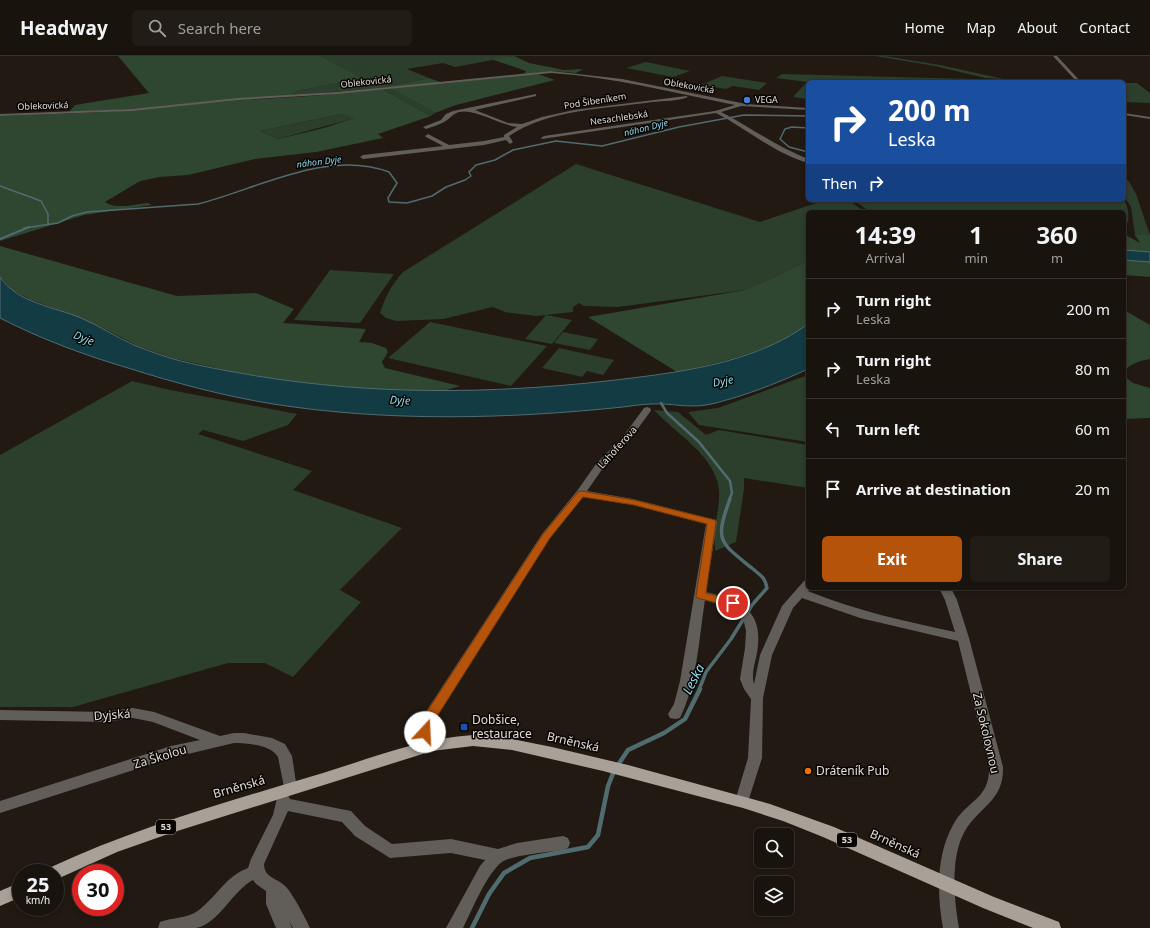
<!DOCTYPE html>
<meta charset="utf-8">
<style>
body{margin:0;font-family:"Noto Sans",sans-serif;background:#221c17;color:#f1f3f6;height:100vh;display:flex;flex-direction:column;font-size:15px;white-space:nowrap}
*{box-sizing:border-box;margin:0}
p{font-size:13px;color:#9f9e9e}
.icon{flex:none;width:22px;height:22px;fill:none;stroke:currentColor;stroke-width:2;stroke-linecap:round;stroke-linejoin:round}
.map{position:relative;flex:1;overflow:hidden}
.drawer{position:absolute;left:806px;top:154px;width:320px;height:380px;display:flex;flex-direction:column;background:#19130e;border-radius:6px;box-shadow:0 2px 6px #0003,0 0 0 1px #37322e}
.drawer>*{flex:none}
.hud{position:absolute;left:806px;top:24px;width:320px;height:122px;border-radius:6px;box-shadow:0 2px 6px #0003,0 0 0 1px #37322e;background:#1a4fa0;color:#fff;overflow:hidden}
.controls{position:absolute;left:754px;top:772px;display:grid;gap:8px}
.controls a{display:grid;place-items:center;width:40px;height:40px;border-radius:6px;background:#19130e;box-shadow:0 2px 6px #0003,0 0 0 1px #37322e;font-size:20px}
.speed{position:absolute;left:12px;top:808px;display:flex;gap:8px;font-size:20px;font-weight:700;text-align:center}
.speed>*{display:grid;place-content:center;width:52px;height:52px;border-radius:50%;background:#19130e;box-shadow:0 2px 6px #0003,0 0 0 1px #37322e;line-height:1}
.speed small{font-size:10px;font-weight:400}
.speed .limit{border:6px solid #d22;background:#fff;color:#111}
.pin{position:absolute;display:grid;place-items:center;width:34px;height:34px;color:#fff;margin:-17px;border:2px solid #fff;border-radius:50%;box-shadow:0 1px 4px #0007}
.me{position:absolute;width:44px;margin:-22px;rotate:20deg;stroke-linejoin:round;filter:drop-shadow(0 0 3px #0008)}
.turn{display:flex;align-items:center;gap:14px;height:84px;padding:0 16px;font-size:18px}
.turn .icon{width:52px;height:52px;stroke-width:2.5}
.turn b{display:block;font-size:28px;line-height:34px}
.then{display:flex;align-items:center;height:38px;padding:0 16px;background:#0003;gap:8px;font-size:15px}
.eta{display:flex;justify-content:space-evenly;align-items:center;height:68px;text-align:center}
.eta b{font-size:24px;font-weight:700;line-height:28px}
.cta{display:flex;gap:8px;margin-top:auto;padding:8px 16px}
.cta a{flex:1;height:46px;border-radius:6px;background:#b45309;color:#fff;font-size:16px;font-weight:700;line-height:46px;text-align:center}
.cta a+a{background:#221c17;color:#f1f3f6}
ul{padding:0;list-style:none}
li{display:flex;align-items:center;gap:12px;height:60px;padding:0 16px;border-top:1px solid #37322e}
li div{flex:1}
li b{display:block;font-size:15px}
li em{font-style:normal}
header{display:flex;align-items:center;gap:24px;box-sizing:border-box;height:56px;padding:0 20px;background:#19130e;border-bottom:1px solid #37322e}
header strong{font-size:19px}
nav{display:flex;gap:22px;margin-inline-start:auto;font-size:14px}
.search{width:280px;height:36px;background:#221c17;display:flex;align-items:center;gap:10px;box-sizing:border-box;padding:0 14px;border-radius:6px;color:#9f9e9e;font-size:15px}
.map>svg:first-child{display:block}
.green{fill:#2b3f2c}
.forest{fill:#2f4731;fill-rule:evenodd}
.water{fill:#123b43;stroke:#516c70}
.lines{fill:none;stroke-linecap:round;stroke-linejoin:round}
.stream-far4{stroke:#516c70;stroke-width:1.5}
.stream-far3{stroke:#516c70;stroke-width:2}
.stream-far2{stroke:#516c70;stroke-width:2.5}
.stream-far1{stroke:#516c70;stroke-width:3.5}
.stream{stroke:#516c70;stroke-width:4.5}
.minor{fill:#615d59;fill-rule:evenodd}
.major{fill:#a9a098;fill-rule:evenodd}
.route{fill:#b45309;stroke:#753606}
.shop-dot{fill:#3f7fe0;stroke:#080503;stroke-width:1.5}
.transit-dot{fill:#1a4fb4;stroke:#080503;stroke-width:1.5}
.food-dot{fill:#e8710a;stroke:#080503;stroke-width:1.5}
.labels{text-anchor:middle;stroke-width:3;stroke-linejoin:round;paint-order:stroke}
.far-street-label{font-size:9px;fill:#e3ddd8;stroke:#080503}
.far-poi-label{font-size:9px;fill:#e3ddd8;stroke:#080503;text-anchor:start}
.far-water-label{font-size:9px;font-style:italic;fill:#8fd9ea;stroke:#080503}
.shield{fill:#080503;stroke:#a19c98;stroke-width:1}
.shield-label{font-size:9px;font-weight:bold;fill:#e3ddd8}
.street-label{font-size:10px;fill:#e3ddd8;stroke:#080503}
.water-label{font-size:11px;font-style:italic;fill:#8fd9ea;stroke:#080503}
.near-street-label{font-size:12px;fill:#e3ddd8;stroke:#080503}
.near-poi-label{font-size:12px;fill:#e3ddd8;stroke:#080503;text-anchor:start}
.near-water-label{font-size:13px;font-style:italic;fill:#8fd9ea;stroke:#080503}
</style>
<header>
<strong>Headway</strong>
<div class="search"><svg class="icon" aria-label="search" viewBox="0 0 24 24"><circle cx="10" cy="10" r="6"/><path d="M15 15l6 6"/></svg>Search here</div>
<nav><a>Home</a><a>Map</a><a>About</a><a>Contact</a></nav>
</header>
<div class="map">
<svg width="1150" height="872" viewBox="0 0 1150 872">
<rect width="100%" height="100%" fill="#211912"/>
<!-- green -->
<path class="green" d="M321 0H514L455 11 443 7 407 13 429 22 388 30 391 31 289 40 297 35 360 22Z
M875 0H885L940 9 1004 23 985 22 935 10Z
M646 6 690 15 673 21 626 12Z
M782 18 973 23 975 26H808V43L793 41 807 26 776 22Z
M722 20 767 27 759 34 733 30 726 33 701 29Z
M1124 27H1137L1150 37V47L1124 46Z
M393 32 435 57 431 60 382 33Z
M342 58 355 62 278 83 260 75Z
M576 108 760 166 825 144H848L865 156H808V205L745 234 618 251 584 250 579 247 573 251V256L536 260 505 256 493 251 443 263 397 265 386 262 380 257C385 241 392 228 403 216Z
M1124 124H1128L1136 138 1150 179H1135L1131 151 1124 140Z
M853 144H1124C1128 151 1129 158 1128 166H1124V156H871Z
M330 214 394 218 360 267 294 264Z
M546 259 572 264 552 288 525 283Z
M430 266 547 290 511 330 388 302Z
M563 276 598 283 590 294 554 287Z
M559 292 614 304 603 319 587 315 582 321 542 312Z
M808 319V386L699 369 688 356 718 352Z
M132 325 170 334 297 358 288 369 243 385 203 374 198 378 312 415 293 434 402 472 340 534 361 546 293 621 265 607H228L73 651H0V399Z
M654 354 678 356 706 379 719 374 808 389V432L744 422V433L736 486 715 495C715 489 714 483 714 477 716 463 720 448 719 434 716 400 675 377 654 354Z"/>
<!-- forest -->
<path class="forest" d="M118 0H321L361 22 297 35 289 40 137 53 69 56 75 49 149 37Z
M514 0 529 7 564 14 583 13 576 17 553 15 524 18 526 15 491 3Z
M538 18 555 24 456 49 435 57 388 30 429 22 443 27Z
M382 33 431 60 378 78 383 82 316 96 255 103 188 119 160 121 140 125 105 146C116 154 135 148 148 147L152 149 84 159 0 185V60L108 56 228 45 311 40ZM342 58 354 62 324 72 278 83 260 75Z
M1124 178 1140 187 1135 179H1150V196L1124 194Z
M0 190 177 240 256 237 294 253 283 267 366 273 359 286 372 287 386 292 388 296 382 306 385 312 460 330 443 335 373 333 298 327 229 315 172 302 138 290 101 271 70 258 31 244 12 234 0 221Z
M1124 204 1150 206V221L1124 219Z
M808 205V268C770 296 723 306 677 316L588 261 745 234Z
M1124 254 1150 269V303C1140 305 1130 307 1124 316Z
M1124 320 1133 327 1150 332V362L1124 363Z"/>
<!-- water -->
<path class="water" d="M1124 194 1150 196V206L1124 204Z
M0 221C17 247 55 251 81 262 100 270 116 281 134 289 146 294 158 298 170 302 198 310 228 315 257 320 373 339 490 338 607 325 674 317 752 309 808 268V313C782 325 757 335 730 343 722 345 714 348 706 349 688 352 670 347 652 348 642 348 632 350 623 351 508 363 388 366 273 348 224 340 175 327 128 312 84 299 41 283 0 262Z"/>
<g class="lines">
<!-- stream-far4 -->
<path class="stream-far4" d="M808 72 792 71 785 73 780 83 789 91 808 96
M0 130 41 145 48 158V169
M24 172 58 167 72 160 87 156 198 148C258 133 326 93 389 116L397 127 388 142 389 146 407 147 432 140 446 131 465 124 471 120 469 116 476 109 495 104 513 94 556 85 602 90 679 71 744 59 808 60"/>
<!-- stream-far3 -->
<path class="stream-far3" d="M0 183 29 171"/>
<!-- stream-far2 -->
<path class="stream-far2" d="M661 347 667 357 699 386 730 425 732 437 729 444"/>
<!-- stream-far1 -->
<path class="stream-far1" d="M730 443C714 486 720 486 753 513 761 520 765 521 767 532L752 549 747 558
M699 634 706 616 731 583 744 562"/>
<!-- stream -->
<path class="stream" d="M618 709 628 694 664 677 685 663 700 633
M472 872 489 838 504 817 530 802 588 791 598 779 608 730 614 715"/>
<!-- minor -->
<path class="minor" d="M1053 0H1057L1081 26H1077Z
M551 15 622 23 746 48 808 52V54L741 50 721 56C750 71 777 91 808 103V107C774 97 747 73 716 57L542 83 541 82 544 80 715 55 735 49C674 37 614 21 551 17L337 38 238 44 132 55 0 60V58L132 53 238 42 337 36Z
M536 38V40L475 54 508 67 522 68 542 61 574 54 686 40 688 41C681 45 662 45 652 46 605 53 549 53 509 80L513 86 510 88 506 84 484 89 363 103 360 101 363 99 443 90 426 81 425 80 428 78 449 89 484 85 504 81V79L517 71C500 69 475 52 459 56 452 58 450 63 444 66 439 69 431 71 426 73L423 71 441 64 446 58 453 55Z
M1124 57 1150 61V63L1124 59Z
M647 351 650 352 651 354 650 356 628 386 603 412 587 435 633 443 716 464 717 466 706 536C743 545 764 555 757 597 755 607 751 618 754 628L760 599 782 550 804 525 808 524V532H811L808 535C856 555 905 565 955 576L945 544 939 532H951L957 544 969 582 1003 711C1004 745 980 750 965 775 950 800 954 844 959 872H943C937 839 936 799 953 769 966 744 990 744 989 711L958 585 860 562 802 542 793 552 772 599 763 642 762 702 747 749 742 751 737 749 735 745 748 702 751 643 744 633 740 623 745 592 746 575 744 566 735 555 727 551 705 544C699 582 697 628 680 662L675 663 670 662 668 658 674 648 680 625 706 468 633 449 583 441 550 482 436 662 432 676 433 692 431 696 426 698 421 696C415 684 419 669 425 657L542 478 577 435 596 408 622 382 644 352Z
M133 652 154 656 220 680 234 677H244L272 682 285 688 292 700 297 733 295 737 288 739 290 743 351 755 365 770 392 788 451 783 498 793 517 787 563 780 568 782 570 787 568 792 563 794C550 796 512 799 502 806 487 817 472 854 463 872H446L480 810 485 804 451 797 390 802 355 780 342 766 288 755 264 808C264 821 276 822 284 829 291 834 306 863 310 872H293L289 865 292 872H276L266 848V835L256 828 253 824C232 835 219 868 196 872 184 872 170 872 158 872L160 866C173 861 187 863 199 854 217 840 226 820 248 812L251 803 273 759 278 738 285 736 278 701C271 689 248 687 234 687L171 702 0 757V745L171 690 200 684 153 666 133 662 105 666 0 664V654L105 656Z"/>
<!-- major -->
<path class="major" d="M473 679 512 683 552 691 628 709 770 748 834 771 994 841 1059 866 1061 872H1033L983 852 823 781 783 765 743 752 603 715 512 694 473 690 432 695 171 777 117 796 55 824V817H46L49 812C137 771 230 745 323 717 372 702 421 682 473 679Z
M21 826V841L0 850V835Z"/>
</g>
<!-- route -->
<path class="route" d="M581 435 634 444 715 464 716 466 706 537 737 545 738 547 737 550 733 551 697 542 696 540 707 468 634 449 583 441 550 482 436 662 430 679 425 681 421 679 419 676 426 657 543 478 578 436Z"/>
<!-- markers -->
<circle class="shop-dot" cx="747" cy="44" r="4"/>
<rect class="transit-dot" x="460" y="667" width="8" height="8" rx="2"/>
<circle class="food-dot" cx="808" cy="715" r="4"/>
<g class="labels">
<!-- far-street labels -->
<g class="far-street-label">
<text transform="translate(366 26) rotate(-6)" y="3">Oblekovická</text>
<text transform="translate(689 30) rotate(10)" y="3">Oblekovická</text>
<text transform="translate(595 45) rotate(-9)" y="3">Pod Šibeníkem</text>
<text transform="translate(43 50) rotate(-2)" y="3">Oblekovická</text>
<text transform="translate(619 62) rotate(-8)" y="3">Nesachlebská</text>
</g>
<!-- far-poi labels -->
<g class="far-poi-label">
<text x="755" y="47">VEGA</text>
</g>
<!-- far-water labels -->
<g class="far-water-label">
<text transform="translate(646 72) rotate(-14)" y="3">náhon Dyje</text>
<text transform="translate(319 106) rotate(-7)" y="3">náhon Dyje</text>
</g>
<!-- shield labels -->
<g class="shield">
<rect x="156" y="764" width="20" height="14" rx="3"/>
<rect x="837" y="777" width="20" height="14" rx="3"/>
</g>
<g class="shield-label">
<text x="166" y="774">53</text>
<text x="847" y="787">53</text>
</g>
<!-- street labels -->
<g class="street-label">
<text transform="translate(617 391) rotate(-48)" y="4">Lahoferova</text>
</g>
<!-- water labels -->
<g class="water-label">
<text transform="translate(84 282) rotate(22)" y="4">Dyje</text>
<text transform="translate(723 325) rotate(-10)" y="4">Dyje</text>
<text transform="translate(400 344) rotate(3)" y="4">Dyje</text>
</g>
<!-- near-street labels -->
<g class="near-street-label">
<text transform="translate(112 659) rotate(-4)" y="4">Dyjská</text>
<text transform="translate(986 677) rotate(77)" y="4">Za Sokolovnou</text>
<text transform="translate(573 686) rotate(13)" y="4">Brněnská</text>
<text transform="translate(160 701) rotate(-17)" y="4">Za Školou</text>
<text transform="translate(239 731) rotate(-16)" y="4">Brněnská</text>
<text transform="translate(895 788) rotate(24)" y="4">Brněnská</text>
</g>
<!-- near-poi labels -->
<g class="near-poi-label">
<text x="472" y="668">Dobšice,<tspan x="472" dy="14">restaurace</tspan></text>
<text x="816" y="719">Dráteník Pub</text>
</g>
<!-- near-water labels -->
<g class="near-water-label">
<text transform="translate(693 623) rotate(-63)" y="5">Leska</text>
</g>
</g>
</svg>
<div class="controls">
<a><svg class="icon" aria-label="search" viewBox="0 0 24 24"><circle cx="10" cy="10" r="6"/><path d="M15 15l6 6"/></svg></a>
<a><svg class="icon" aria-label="layers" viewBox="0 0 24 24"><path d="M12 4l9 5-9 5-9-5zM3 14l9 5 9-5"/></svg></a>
</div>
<div class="speed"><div>25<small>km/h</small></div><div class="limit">30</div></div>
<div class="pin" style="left:733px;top:547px;background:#d93025"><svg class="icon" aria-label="arrive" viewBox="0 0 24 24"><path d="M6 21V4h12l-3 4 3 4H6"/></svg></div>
<svg class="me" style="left:425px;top:676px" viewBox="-20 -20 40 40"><circle r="19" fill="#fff"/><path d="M0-13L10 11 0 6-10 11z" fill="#b45309"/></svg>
<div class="hud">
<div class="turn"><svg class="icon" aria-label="right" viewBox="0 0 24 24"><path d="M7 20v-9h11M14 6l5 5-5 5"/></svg><div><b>200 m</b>Leska</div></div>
<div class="then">Then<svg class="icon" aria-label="right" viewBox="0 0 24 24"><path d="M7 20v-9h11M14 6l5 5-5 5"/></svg></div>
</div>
<section class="drawer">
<div class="eta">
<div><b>14:39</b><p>Arrival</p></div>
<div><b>1</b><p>min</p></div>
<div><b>360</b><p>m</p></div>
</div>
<ul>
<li><svg class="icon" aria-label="right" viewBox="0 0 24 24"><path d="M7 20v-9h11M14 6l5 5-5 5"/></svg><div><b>Turn right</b><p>Leska</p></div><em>200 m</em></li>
<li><svg class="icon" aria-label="right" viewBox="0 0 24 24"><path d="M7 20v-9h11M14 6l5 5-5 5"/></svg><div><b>Turn right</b><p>Leska</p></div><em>80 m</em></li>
<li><svg class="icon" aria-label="left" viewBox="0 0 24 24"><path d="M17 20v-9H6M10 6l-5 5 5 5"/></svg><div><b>Turn left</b></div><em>60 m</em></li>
<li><svg class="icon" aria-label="arrive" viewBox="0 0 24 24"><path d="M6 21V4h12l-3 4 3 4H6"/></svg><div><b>Arrive at destination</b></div><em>20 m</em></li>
</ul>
<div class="cta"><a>Exit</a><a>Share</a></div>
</section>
</div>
